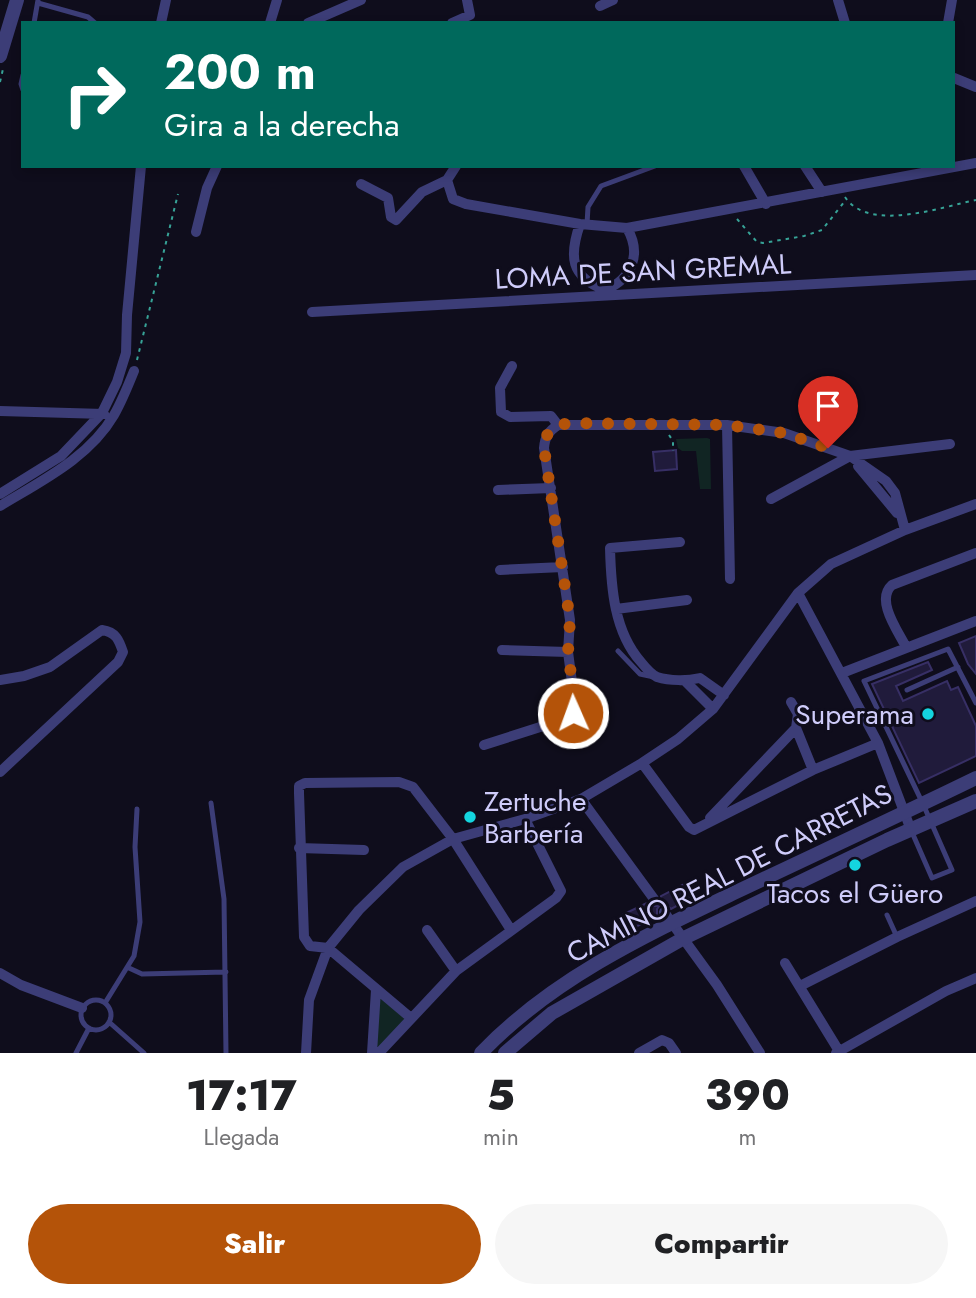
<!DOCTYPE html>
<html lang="es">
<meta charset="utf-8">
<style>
body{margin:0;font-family:Jost,sans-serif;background:#f6f6f6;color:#202124;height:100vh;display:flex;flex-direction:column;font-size:26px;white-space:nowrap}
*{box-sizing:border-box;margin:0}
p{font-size:23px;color:#757577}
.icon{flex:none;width:38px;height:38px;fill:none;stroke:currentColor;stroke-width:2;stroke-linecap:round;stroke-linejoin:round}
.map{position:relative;height:1053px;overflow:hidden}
.side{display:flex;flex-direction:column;background:#fff;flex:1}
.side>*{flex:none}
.banner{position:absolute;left:21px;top:21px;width:934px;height:147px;border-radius:0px;box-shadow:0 4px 10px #0003;background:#00695c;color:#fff;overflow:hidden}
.pin{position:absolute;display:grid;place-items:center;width:60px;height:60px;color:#fff;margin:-72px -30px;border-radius:50% 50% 50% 0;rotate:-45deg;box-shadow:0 0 7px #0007}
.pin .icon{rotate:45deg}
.me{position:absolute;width:77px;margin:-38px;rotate:358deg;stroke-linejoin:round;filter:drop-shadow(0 0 5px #0008)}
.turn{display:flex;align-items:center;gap:24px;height:147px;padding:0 28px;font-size:32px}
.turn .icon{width:91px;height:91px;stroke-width:2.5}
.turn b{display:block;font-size:49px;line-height:60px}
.eta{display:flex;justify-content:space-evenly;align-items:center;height:119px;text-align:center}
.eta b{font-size:42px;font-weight:800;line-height:49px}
.cta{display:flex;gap:14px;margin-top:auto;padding:14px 28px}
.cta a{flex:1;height:80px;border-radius:42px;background:#b45309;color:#fff;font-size:28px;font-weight:800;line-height:80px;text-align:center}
.cta a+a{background:#f6f6f6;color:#202124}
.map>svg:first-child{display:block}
.green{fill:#112523}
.building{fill:#201b3b;stroke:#372f65;stroke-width:2}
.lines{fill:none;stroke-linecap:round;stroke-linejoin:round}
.path{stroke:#37a397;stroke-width:2;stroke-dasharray:3.5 5;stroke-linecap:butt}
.service{stroke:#3c3d77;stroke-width:5}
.minor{stroke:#3c3d77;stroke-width:10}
.tertiary{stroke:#3c3d77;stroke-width:14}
.route{stroke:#b45309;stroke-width:12;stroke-dasharray:0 21.6}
.poi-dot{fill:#14d5df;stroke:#0f0d1c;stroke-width:2.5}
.labels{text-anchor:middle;stroke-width:6;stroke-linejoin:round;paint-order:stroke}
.street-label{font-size:28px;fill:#cfccfa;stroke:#0f0d1c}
.poi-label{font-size:28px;fill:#cfccfa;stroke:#0f0d1c;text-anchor:end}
</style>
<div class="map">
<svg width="976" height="1053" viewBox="0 0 976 1053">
<rect width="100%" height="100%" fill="#0f0d1c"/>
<!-- green -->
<path class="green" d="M707 438 710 439 711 489H700L696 451H682L678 448 676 439Z
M376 990 411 1018 379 1053 374 1033Z"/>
<!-- building -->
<path class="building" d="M676 450 677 469 655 471 653 452Z
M976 636V674L968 664 959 643Z
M928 662 932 670 896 686 903 701 947 681 951 690 958 687 976 726V756L919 783 872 684Z
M688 882 695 896 671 909 667 905H660L657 909V916L630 930 622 915 647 903 651 906H658L661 902V896Z"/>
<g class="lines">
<!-- path -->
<path class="path" d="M0 82 3 69
M845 197C869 233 941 207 976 200
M737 219 757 242 763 243 804 236 822 230 845 201
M137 360 178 194
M669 435 673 441V451"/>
<!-- service -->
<path class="service" d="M38 3 88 17 95 23
M34 23 38 0
M23 75 21 84 23 90
M587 224 588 207 601 186 655 166
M618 651 640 674 654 677
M907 690 958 667
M211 803 224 899 226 1053
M911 830 932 878 952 870 923 804 864 681 948 649 976 703
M887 915 897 937
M129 968 142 974 226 972
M81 1015a15 15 0 1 1 30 0a15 15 0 1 1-30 0Z
M105 1003 134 956 140 922 135 847 137 809
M109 1022 144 1053
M76 1053 89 1028"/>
<!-- minor -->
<path class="minor" d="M838 0 845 23
M600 6 613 0
M161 23 166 0
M270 23 277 0
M308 23 361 0
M452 23 470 15 467 0
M948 23 952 0
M954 78 976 87
M744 166 766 204
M805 166 822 192
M447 180 453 199 466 204 580 224 627 228 976 163
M447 180 456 166
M361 184 388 198 391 217 396 220 422 192 447 180
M580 224C569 256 570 277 605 290 632 279 642 254 627 228
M196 232 207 188 217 166
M312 312 976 275
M512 366 500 388 501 412 510 417 551 416 558 425
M0 411 104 414
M727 425 730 579
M858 466 897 513
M498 490 551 488
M0 494 61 456 102 413 117 382 126 353 127 315 141 166
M771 499 850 456 950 444
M0 506C41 481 89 458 114 415 122 401 128 386 134 371
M680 542 610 548C611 587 614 632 641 662 645 667 651 674 657 677 670 681 687 681 700 678L724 695
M500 570 563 567
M798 593 878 743 911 830
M616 609 687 600
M906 647C898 631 875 600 892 585L976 553
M502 650 568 652
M842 673 976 621
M0 680 24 676 50 667 102 630C116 632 119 640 123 652L118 662 0 772
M685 681 713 709
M796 728 813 770
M484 745 559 721 573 713 574 697 568 652 570 620 544 448C545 436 549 431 558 425H727L784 433 850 456 886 481 895 493 905 530
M642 763 689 827 694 830 813 770 878 743
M581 799 654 899
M710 818 796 728 798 714 791 702
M299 848 364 850
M664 912 717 985 760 1053
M427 930 456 971
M328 948 310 946 304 937 299 793V786L305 783 399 782 413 787 453 839 511 930
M328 948 411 1018
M785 963 839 1051
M0 973 21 985 82 1008
M800 986 897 937 976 901
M306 1053 309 1000 328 948 359 910 403 867 453 839 525 819 581 799 642 763 678 739 713 709 798 593 831 564 905 530 976 504
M372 1053 376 990
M379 1053 456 971 556 898 561 891 525 819
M639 1053 662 1040 669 1043 676 1053
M836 1053 946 991 976 978"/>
<!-- tertiary -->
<path class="tertiary" d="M0 56 17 0
M481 1053C552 979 644 936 736 892 816 854 896 817 976 778
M505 1053 552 1013 684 938 887 840 976 801"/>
</g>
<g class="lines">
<!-- route -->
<path class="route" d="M573 713 574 697 568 652 570 620 544 448C545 431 554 425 570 423L727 425 784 433 828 448"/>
</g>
<!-- markers -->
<g class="poi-dot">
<circle cx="928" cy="714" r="7"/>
<circle cx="470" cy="817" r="7"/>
<circle cx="855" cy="865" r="7"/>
</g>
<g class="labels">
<!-- street labels -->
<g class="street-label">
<text transform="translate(643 271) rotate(-3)" y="10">LOMA DE SAN GREMAL</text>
<text transform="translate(729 873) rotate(-27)" y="10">CAMINO REAL DE CARRETAS</text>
</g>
<!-- poi labels -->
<g class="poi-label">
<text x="914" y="724">Superama</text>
<text x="484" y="811" text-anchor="start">Zertuche<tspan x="484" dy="32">Barbería</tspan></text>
<text x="855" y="903" text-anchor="middle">Tacos el Güero</text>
</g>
</g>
</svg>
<div class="pin" style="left:828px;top:448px;background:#d93025"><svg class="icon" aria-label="arrive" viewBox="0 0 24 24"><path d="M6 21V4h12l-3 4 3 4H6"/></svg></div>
<svg class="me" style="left:573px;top:713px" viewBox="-20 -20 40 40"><circle r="17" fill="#b45309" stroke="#fff" stroke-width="3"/><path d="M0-11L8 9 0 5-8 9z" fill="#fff"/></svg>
<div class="banner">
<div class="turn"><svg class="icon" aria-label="right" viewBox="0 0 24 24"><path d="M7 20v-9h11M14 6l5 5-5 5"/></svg><div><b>200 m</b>Gira a la derecha</div></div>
</div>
</div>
<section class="side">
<div class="eta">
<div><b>17:17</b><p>Llegada</p></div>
<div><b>5</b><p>min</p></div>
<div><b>390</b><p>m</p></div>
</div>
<div class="cta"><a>Salir</a><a>Compartir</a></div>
</section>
